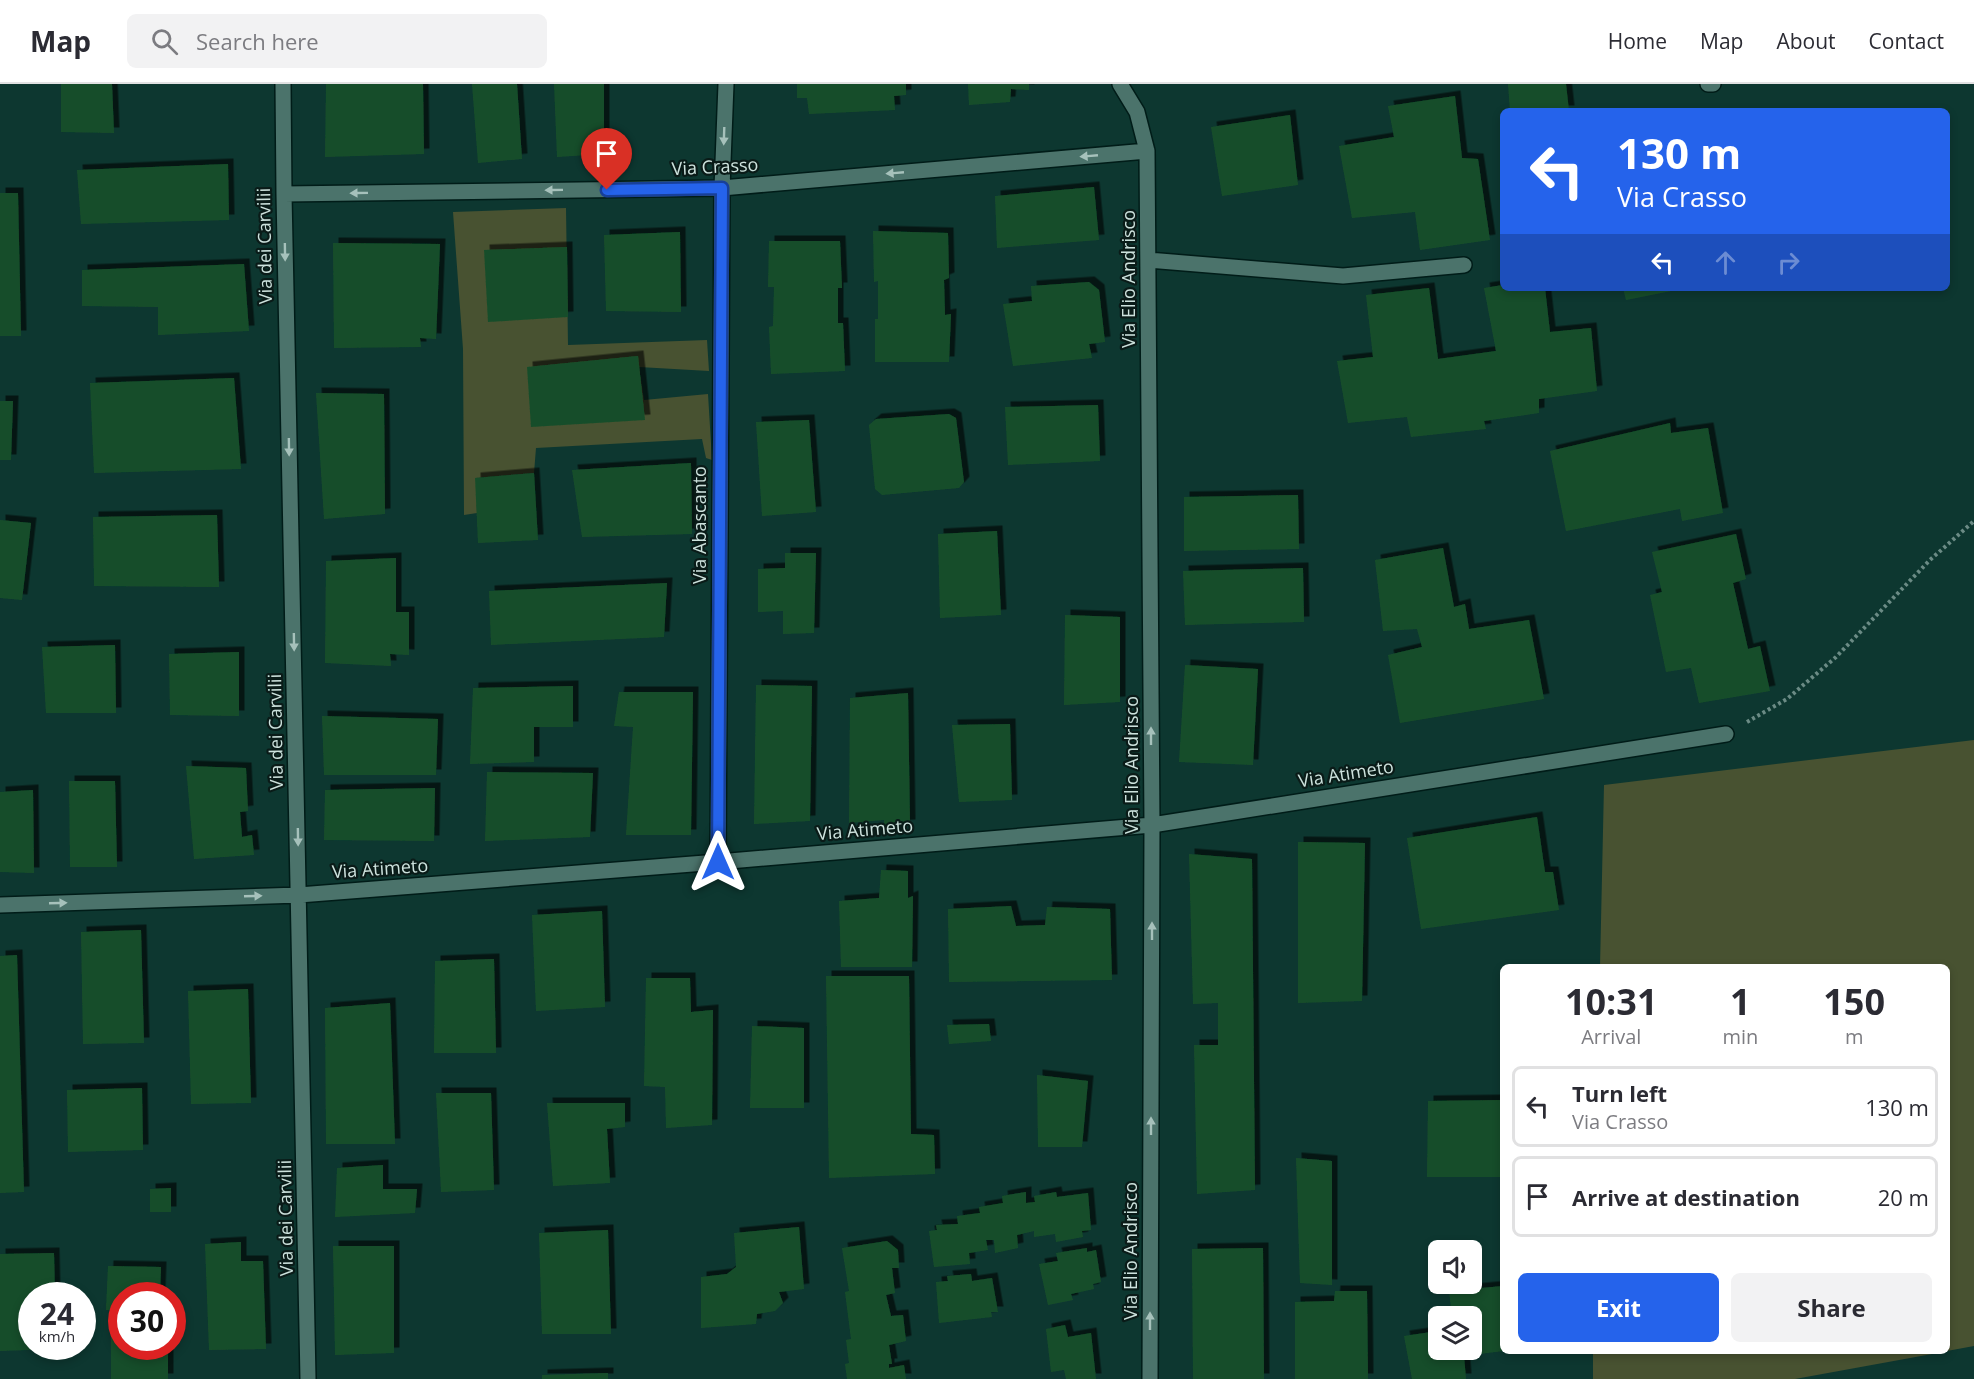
<!DOCTYPE html>
<style>
body{margin:0;font-family:"Open Sans",sans-serif;background:#f2f2f3;color:#2b2b33;height:100vh;display:flex;flex-direction:column;font-size:22px;white-space:nowrap}
*{box-sizing:border-box;margin:0}
p{font-size:20px;color:#7c7c81}
.icon{flex:none;width:33px;height:33px;fill:none;stroke:currentColor;stroke-width:2;stroke-linecap:round;stroke-linejoin:round}
.map{position:relative;flex:1;overflow:hidden}
.drawer{position:absolute;left:1500px;top:880px;width:450px;height:390px;display:flex;flex-direction:column;background:#fff;border-radius:9px;box-shadow:0 3px 9px #0003}
.drawer>*{flex:none}
.banner{position:absolute;left:1500px;top:24px;width:450px;height:183px;border-radius:9px;box-shadow:0 3px 9px #0003;background:#2563eb;color:#fff;overflow:hidden}
.buttons{position:absolute;left:1428px;top:1156px;display:grid;gap:12px}
.buttons a{display:grid;place-items:center;width:54px;height:54px;border-radius:9px;background:#fff;box-shadow:0 3px 9px #0003;font-size:30px}
.speed{position:absolute;left:18px;top:1198px;display:flex;gap:12px;font-size:30px;font-weight:700;text-align:center}
.speed>*{display:grid;place-content:center;width:78px;height:78px;border-radius:50%;background:#fff;box-shadow:0 3px 9px #0003;line-height:1}
.speed small{font-size:15px;font-weight:400}
.speed .limit{border:9px solid #d22;background:#fff;color:#111}
.pin{position:absolute;display:grid;place-items:center;width:51px;height:51px;color:#fff;margin:-62px -26px;border-radius:50% 50% 50% 0;rotate:-45deg;box-shadow:0 0 6px #0007}
.pin .icon{rotate:45deg}
.me{position:absolute;width:66px;margin:-33px;rotate:0deg;stroke-linejoin:round;filter:drop-shadow(0 0 4px #0008)}
.turn{display:flex;align-items:center;gap:21px;height:126px;padding:0 18px;font-size:27px}
.turn .icon{width:78px;height:78px;stroke-width:2.5}
.turn b{display:block;font-size:42px;line-height:51px}
.lanes{display:flex;align-items:center;height:57px;padding:0 18px;background:#0003;justify-content:center;gap:30px;direction:ltr}
.lanes .off{opacity:.35}
.eta{display:flex;justify-content:space-evenly;align-items:center;height:102px;text-align:center}
.eta b{font-size:36px;font-weight:700;line-height:42px}
.primary-button{display:flex;gap:12px;margin-top:auto;padding:12px 18px}
.primary-button a{flex:1;height:69px;border-radius:9px;background:#2563eb;color:#fff;font-size:24px;font-weight:700;line-height:69px;text-align:center}
.primary-button a+a{background:#f2f2f3;color:#2b2b33}
ul{padding:0;list-style:none}
li{display:flex;align-items:center;gap:18px;height:81px;margin:0 12px 9px;padding:0 6px;border:3px solid #e1e1e2;border-radius:9px}
li div{flex:1}
li b{display:block;font-size:22px}
li em{font-style:normal}
header{display:flex;align-items:center;gap:36px;box-sizing:border-box;height:84px;padding:0 30px;background:#fff;border-bottom:2px solid #e1e1e2}
header strong{font-size:28px}
nav{display:flex;gap:33px;margin-inline-start:auto;font-size:21px}
.search{width:420px;height:54px;background:#f2f2f3;display:flex;align-items:center;gap:15px;box-sizing:border-box;padding:0 21px;border-radius:9px;color:#7c7c81;font-size:22px}
.map>svg:first-child{display:block}
.green{fill:#485231}
.building{fill:#174e2a;filter:url(#shadow)}
.lines{fill:none;stroke-linecap:round;stroke-linejoin:round}
.minor-casing{stroke:#001c18;stroke-width:18}
.path{stroke:#6b8b85;stroke-width:4;stroke-dasharray:3 3;stroke-linecap:butt}
.minor{stroke:#4b736b;stroke-width:15}
.oneway{fill:#a6c1bb}
.route-casing{stroke:#184099;stroke-width:15}
.route{stroke:#2563eb;stroke-width:10}
.labels{text-anchor:middle;stroke-width:4.5;stroke-linejoin:round;paint-order:stroke}
.street-label{font-size:18px;fill:#cde2dd;stroke:#0a1b18}
</style>
<header>
<strong>Map</strong>
<div class="search"><svg class="icon" aria-label="search" viewBox="0 0 24 24"><circle cx="10" cy="10" r="6"/><path d="M15 15l6 6"/></svg>Search here</div>
<nav><a>Home</a><a>Map</a><a>About</a><a>Contact</a></nav>
</header>
<div class="map">
<svg width="1974" height="1295" viewBox="0 0 1974 1295">
<defs>
<filter id="shadow"><feDropShadow dx="5.5" dy="-5.5" stdDeviation="0" flood-color="#0009"/></filter>
</defs>
<rect width="100%" height="100%" fill="#0d3730"/>
<!-- green -->
<path class="green" d="M566 124 568 261 707 256 709 287 639 283 644 316 708 310 712 376 706 374 702 355 536 364 534 389 476 394 477 429 464 431 463 265 453 128Z
M1974 656V1262L1947 1267V884L1600 883 1604 701Z
M1593 1268H1943L1795 1295H1593Z"/>
<!-- building -->
<path class="building" d="M61 0H112L114 49 61 48Z
M326 0H423L424 70 325 73Z
M472 0H517L522 75 478 79Z
M554 0H604V70L557 73Z
M797 0H906V11L894 12 895 26 809 30 807 14H797Z
M968 0H1029V6L1011 5 1010 18 969 21Z
M1508 0H1566L1569 27H1510Z
M1455 12 1462 74 1478 75 1490 156 1420 166 1415 128 1352 134 1339 62 1394 53 1388 22Z
M1290 31 1298 101 1222 112 1211 43Z
M228 80 229 136 81 140 77 86Z
M1094 103 1099 156 997 164 995 112Z
M0 109H18L21 252H0Z
M873 147 948 149 949 194 944 196 945 231 951 230 949 278H875V235H878V197L874 198Z
M680 148 681 228 606 227 604 151Z
M769 157H840L842 204H838V239H843L845 287 771 290 769 243 773 242 774 203H768Z
M333 159 440 160 436 255 420 254 421 263 334 264Z
M567 163 568 233 488 238 484 166Z
M244 180 249 247 158 251V223L82 222V186Z
M1089 198 1099 206 1105 258 1089 260 1092 274 1013 282 1003 220 1032 217 1031 202Z
M1503 201V204H1545L1550 248 1591 244 1597 307 1539 315V329L1484 337 1486 345 1411 353 1407 333 1348 339 1337 277 1373 273 1366 211 1429 204 1438 275 1496 267 1484 204Z
M1623 204H1681V205L1626 216Z
M638 272 645 336 531 343 527 283Z
M234 294 241 385 94 389 90 299Z
M316 309 384 310 385 430 324 435Z
M0 317H13L11 376H0Z
M1098 321 1100 377 1008 381 1005 323Z
M949 330 956 334 964 398 959 404 882 411 875 405 869 341 876 335Z
M809 336 816 428 762 432 756 338Z
M1670 339 1671 349 1708 344 1723 429 1682 437 1680 425 1566 447 1550 367Z
M691 379 692 450 582 453 572 386Z
M534 389 538 456 478 459 475 394Z
M1298 411 1299 465 1184 467V413Z
M217 431 219 503 94 502 93 433Z
M0 436 31 439 22 516 0 514Z
M997 447 1001 531 940 534 938 450Z
M1736 450 1746 495 1733 499 1748 565 1760 562 1770 607 1699 619 1691 584 1666 588 1650 511 1662 508 1652 468Z
M1443 464 1454 523 1465 520 1469 545 1529 536 1544 615 1400 639 1388 571 1422 563 1417 545 1383 547 1375 476Z
M785 469H816L814 549 783 550V527L758 528V485L785 484Z
M396 474V528H409V571L390 570 391 582 325 579 326 477Z
M1303 484 1304 538 1185 541 1183 487Z
M667 499 664 553 491 561 489 507Z
M1065 531 1120 533V618L1064 621Z
M115 561 116 629H46L42 563Z
M239 568V632L170 631 169 570Z
M1185 581 1258 585 1253 681 1179 678Z
M756 601 812 602 810 737 754 740Z
M573 602V643H534V678L470 680 473 604Z
M619 608H693L691 751H626L633 643 614 642Z
M908 609 910 741 884 743V736L849 739 850 614Z
M322 632 438 635 436 691H324Z
M1010 640 1012 716 959 718 952 641Z
M186 682 246 684 248 727 240 728 242 753 252 751 254 771 194 775Z
M487 688 593 689 590 753 485 757Z
M69 697H115L117 783H70Z
M435 704 434 757 324 756 325 706Z
M33 706 34 789 0 788V708Z
M1537 733 1545 788H1553L1559 826 1421 845 1407 754Z
M1298 758 1365 759 1362 917 1298 919Z
M1189 770 1252 775 1255 1106 1197 1110 1194 961H1218V919L1193 920Z
M881 786 908 787V814L913 812 912 883H841L839 817 879 814Z
M1011 822 1016 842 1045 841 1047 823 1110 825 1112 896 949 898 948 825Z
M602 827 605 923 536 927 532 831Z
M141 846 144 959 83 960 81 848Z
M17 871 24 1108 0 1109V872Z
M494 875 496 969H434L435 877Z
M826 892H909L911 1050 934 1051 935 1090 829 1094Z
M646 894H690L691 928 713 926 712 1041 666 1044 665 1003 644 1002Z
M248 905 251 1019 191 1020 188 907Z
M390 919 395 1060H326L325 924Z
M989 940 991 957 949 960 947 941Z
M752 942 804 944V1024H750Z
M1037 991 1088 997 1082 1063H1038Z
M142 1004 143 1066 68 1068 67 1006Z
M436 1009H491L494 1106 441 1108Z
M1503 1016V1093H1427L1428 1017Z
M547 1019H625V1043L607 1045 610 1099 553 1102Z
M1296 1074 1332 1077V1201L1300 1199Z
M383 1081V1105H417L415 1129 335 1133 337 1084Z
M171 1104V1128H150V1105Z
M1026 1108V1119L1035 1118 1034 1112 1056 1108 1057 1113 1088 1109 1091 1146 1082 1147 1083 1153 1056 1158 1055 1150 1034 1153V1147L1017 1151 1018 1164 995 1169 994 1156H986L988 1166 969 1169 970 1180 934 1183 929 1147 937 1146 936 1141 958 1140 957 1132 980 1129 979 1123 1003 1119 1002 1112Z
M799 1143 804 1205 779 1208 783 1219 775 1227 757 1230 756 1240 701 1244V1193L727 1190 736 1183 734 1149Z
M608 1146 611 1250H542L539 1149Z
M887 1157 898 1166 899 1184H892L895 1209 886 1211 891 1232 903 1231 906 1257 889 1261 892 1280H889V1284L904 1281 906 1295H847L845 1280 849 1279 846 1256 851 1255 845 1208 849 1207 842 1164Z
M241 1158V1177H263L266 1265 209 1266 205 1160Z
M333 1162H394V1269L335 1271Z
M1087 1164V1168L1096 1166 1101 1198 1093 1200 1094 1205 1071 1210 1073 1216 1048 1221 1039 1180 1058 1177 1056 1169Z
M1263 1164 1264 1295H1193L1192 1165Z
M54 1169 55 1212H32V1263H57V1265L0 1267V1170Z
M108 1182 161 1183 160 1212H122V1263H168V1295H111V1226H106Z
M971 1190 972 1197 992 1194 998 1228H991L992 1233 939 1239 936 1198 948 1197 947 1192Z
M1503 1202V1267L1464 1272 1466 1295H1412L1404 1252 1438 1247V1266H1472V1233H1452L1449 1207Z
M1335 1207H1367L1368 1295H1295V1218L1334 1217Z
M1065 1241 1068 1253 1091 1249 1096 1295H1066L1064 1286 1051 1288 1046 1245Z
M608 1289V1295H542V1291Z"/>
<g class="lines">
<!-- minor casing -->
<g class="minor-casing">
<path id="minor" d="M283 0 284 110 308 1295
M1120 0 1137 28 1147 67 1152 741 1150 1295
M1708 0H1713
M284 110 722 104 1147 67
M1148 176 1343 192 1464 181
M718 778 722 104 726 0
M0 821 299 811 718 778 1152 741 1726 650"/>
</g>
<!-- path -->
<path class="path" d="M1747 638 1787 615 1836 573 1930 476 1974 437"/>
<!-- minor -->
<use href="#minor" class="minor"/>
</g>
<!-- one-way arrows -->
<defs><path id="oneway-solid" d="M-6-.8H1V-3.2L6.5 0L1 3.2V.8H-6Z" transform="scale(1.5)"/></defs>
<g class="oneway">
<use href="#oneway-solid" transform="translate(724 52) rotate(92)"/>
<use href="#oneway-solid" transform="translate(1089 72) rotate(175)"/>
<use href="#oneway-solid" transform="translate(895 89) rotate(175)"/>
<use href="#oneway-solid" transform="translate(554 106) rotate(179)"/>
<use href="#oneway-solid" transform="translate(359 109) rotate(179)"/>
<use href="#oneway-solid" transform="translate(285 168) rotate(89)"/>
<use href="#oneway-solid" transform="translate(289 363) rotate(89)"/>
<use href="#oneway-solid" transform="translate(294 558) rotate(89)"/>
<use href="#oneway-solid" transform="translate(1151 652) rotate(-90)"/>
<use href="#oneway-solid" transform="translate(298 753) rotate(89)"/>
<use href="#oneway-solid" transform="translate(253 812) rotate(-2)"/>
<use href="#oneway-solid" transform="translate(58 819) rotate(-2)"/>
<use href="#oneway-solid" transform="translate(1152 847) rotate(-90)"/>
<use href="#oneway-solid" transform="translate(1151 1042) rotate(-90)"/>
<use href="#oneway-solid" transform="translate(1150 1237) rotate(-90)"/>
</g>
<g class="lines">
<!-- route casing -->
<g class="route-casing">
<path id="route" d="M607 106 722 104 718 778"/>
</g>
<!-- route -->
<use href="#route" class="route"/>
</g>
<g class="labels">
<!-- street labels -->
<g class="street-label">
<text transform="translate(715 83) rotate(-3)" y="6">Via Crasso</text>
<text transform="translate(265 162) rotate(-91)" y="6">Via dei Carvilii</text>
<text transform="translate(1129 195) rotate(-90)" y="6">Via Elio Andrisco</text>
<text transform="translate(700 441) rotate(-90)" y="6">Via Abascanto</text>
<text transform="translate(276 648) rotate(-91)" y="6">Via dei Carvilii</text>
<text transform="translate(1132 681) rotate(-90)" y="6">Via Elio Andrisco</text>
<text transform="translate(1346 690) rotate(-9)" y="6">Via Atimeto</text>
<text transform="translate(865 746) rotate(-5)" y="6">Via Atimeto</text>
<text transform="translate(380 785) rotate(-4)" y="6">Via Atimeto</text>
<text transform="translate(286 1134) rotate(-91)" y="6">Via dei Carvilii</text>
<text transform="translate(1131 1167) rotate(-90)" y="6">Via Elio Andrisco</text>
</g>
</g>
</svg>
<div class="buttons">
<a><svg class="icon" aria-label="sound" viewBox="0 0 24 24"><path d="M4 9h4l5-4v14l-5-4H4zM17 9q2 3 0 6"/></svg></a>
<a><svg class="icon" aria-label="layers" viewBox="0 0 24 24"><path d="M12 4l9 5-9 5-9-5zM3 14l9 5 9-5"/></svg></a>
</div>
<div class="speed"><div>24<small>km/h</small></div><div class="limit">30</div></div>
<div class="pin" style="left:607px;top:106px;background:#d93025"><svg class="icon" aria-label="arrive" viewBox="0 0 24 24"><path d="M6 21V4h12l-3 4 3 4H6"/></svg></div>
<svg class="me" style="left:718px;top:778px" viewBox="-20 -20 40 40"><path d="M0-17L14 15 0 8-14 15z" fill="#2563eb" stroke="#fff" stroke-width="4"/></svg>
<div class="banner">
<div class="turn"><svg class="icon" aria-label="left" viewBox="0 0 24 24"><path d="M17 20v-9H6M10 6l-5 5 5 5"/></svg><div><b>130 m</b>Via Crasso</div></div>
<div class="lanes"><svg class="icon" aria-label="left" viewBox="0 0 24 24"><path d="M17 20v-9H6M10 6l-5 5 5 5"/></svg><svg class="icon off" aria-label="ahead" viewBox="0 0 24 24"><path d="M12 20V5M6 11l6-6 6 6"/></svg><svg class="icon off" aria-label="right" viewBox="0 0 24 24"><path d="M7 20v-9h11M14 6l5 5-5 5"/></svg></div>
</div>
<section class="drawer">
<div class="eta">
<div><b>10:31</b><p>Arrival</p></div>
<div><b>1</b><p>min</p></div>
<div><b>150</b><p>m</p></div>
</div>
<ul>
<li><svg class="icon" aria-label="left" viewBox="0 0 24 24"><path d="M17 20v-9H6M10 6l-5 5 5 5"/></svg><div><b>Turn left</b><p>Via Crasso</p></div><em>130 m</em></li>
<li><svg class="icon" aria-label="arrive" viewBox="0 0 24 24"><path d="M6 21V4h12l-3 4 3 4H6"/></svg><div><b>Arrive at destination</b></div><em>20 m</em></li>
</ul>
<div class="primary-button"><a>Exit</a><a>Share</a></div>
</section>
</div>
